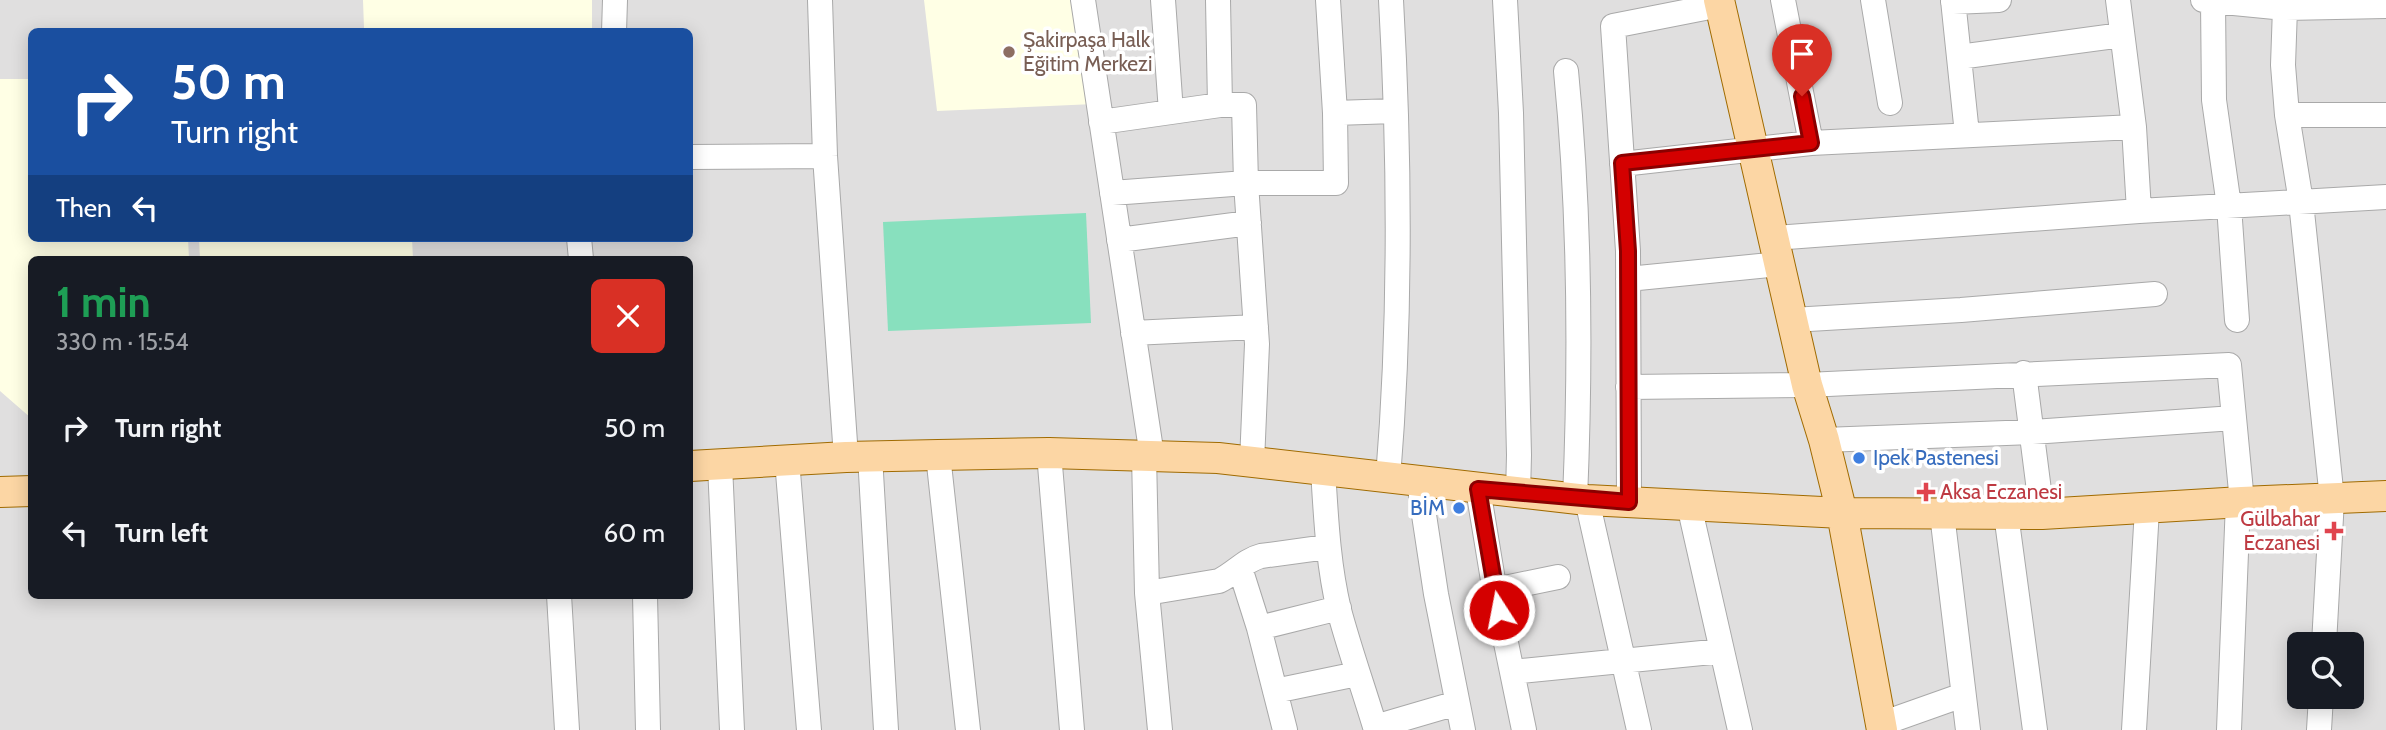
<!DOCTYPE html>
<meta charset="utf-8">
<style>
body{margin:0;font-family:Cabin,sans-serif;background:#20242c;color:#f1f3f6;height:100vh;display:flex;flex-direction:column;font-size:26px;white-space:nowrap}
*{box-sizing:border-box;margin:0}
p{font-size:23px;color:#9ea1a6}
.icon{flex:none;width:38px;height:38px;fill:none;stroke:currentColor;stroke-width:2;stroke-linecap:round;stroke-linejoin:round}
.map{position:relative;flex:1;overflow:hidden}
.details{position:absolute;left:28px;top:256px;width:665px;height:343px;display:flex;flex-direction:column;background:#171b24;border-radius:10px;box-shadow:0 4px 18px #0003}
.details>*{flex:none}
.guide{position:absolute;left:28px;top:28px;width:665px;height:214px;border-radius:10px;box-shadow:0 4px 18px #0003;background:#1a4fa0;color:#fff;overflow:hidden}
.fabs{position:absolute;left:2287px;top:632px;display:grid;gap:14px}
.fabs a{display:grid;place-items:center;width:77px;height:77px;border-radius:10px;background:#171b24;box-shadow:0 4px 18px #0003;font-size:35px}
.pin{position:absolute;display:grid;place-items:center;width:60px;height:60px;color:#fff;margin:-72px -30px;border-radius:50% 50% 50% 0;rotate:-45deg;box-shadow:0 0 7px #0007}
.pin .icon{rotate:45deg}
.me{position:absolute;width:77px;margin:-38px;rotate:349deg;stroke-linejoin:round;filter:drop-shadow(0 0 5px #0008)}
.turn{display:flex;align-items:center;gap:24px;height:147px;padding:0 28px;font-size:32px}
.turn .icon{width:91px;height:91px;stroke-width:2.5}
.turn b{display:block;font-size:49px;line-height:60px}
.then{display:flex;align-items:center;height:66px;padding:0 28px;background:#0003;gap:14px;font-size:26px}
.round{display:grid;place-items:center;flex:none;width:74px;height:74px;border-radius:10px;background:#20242c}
.summary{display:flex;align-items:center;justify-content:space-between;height:119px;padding:0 28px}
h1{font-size:42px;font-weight:700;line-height:52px;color:#1e9e55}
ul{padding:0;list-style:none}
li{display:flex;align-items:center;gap:21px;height:105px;padding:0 28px}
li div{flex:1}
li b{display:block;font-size:26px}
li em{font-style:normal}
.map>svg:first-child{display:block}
.residential{fill:#e0dfdf;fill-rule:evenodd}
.education{fill:#ffffe5}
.pitch{fill:#88e0be}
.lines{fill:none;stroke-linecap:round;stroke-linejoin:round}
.minor-casing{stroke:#a9a9a9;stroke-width:26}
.major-casing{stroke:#a06b00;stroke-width:32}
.minor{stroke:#fff;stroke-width:24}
.major{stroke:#fcd6a4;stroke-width:30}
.route-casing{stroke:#8a0000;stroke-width:18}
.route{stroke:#d40000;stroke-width:12}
.education-dot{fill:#8d6e63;stroke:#fff;stroke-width:2.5}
.shop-dot{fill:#3f7fe0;stroke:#fff;stroke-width:2.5}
.health-dot{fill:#e0444e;stroke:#fff;stroke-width:2.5}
.labels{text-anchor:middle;stroke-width:7;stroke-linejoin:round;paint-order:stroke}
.education-label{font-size:21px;fill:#785e54;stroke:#fff;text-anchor:start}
.shop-label{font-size:21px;fill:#366cbe;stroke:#fff;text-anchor:start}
.health-label{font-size:21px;fill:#be3a42;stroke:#fff;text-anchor:start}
</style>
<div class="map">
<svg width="2386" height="730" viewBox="0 0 2386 730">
<rect width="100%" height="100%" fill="#f2efe9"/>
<!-- residential -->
<path class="residential" d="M0 0H2386V730H0ZM32 32H690V238H32ZM32 259H690V595H32ZM2300 644H2352V696H2300Z"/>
<!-- education -->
<path class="education" d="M363 0H592V30L364 28Z
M924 0H1082L1094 104 937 111Z
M0 79H31L32 238H188L189 259H32L31 418 0 391Z
M199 238H412L413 259H200Z"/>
<!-- pitch -->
<path class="pitch" d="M1086 213 1091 323 888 331 883 222Z"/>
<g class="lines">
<!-- minor casing -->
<g class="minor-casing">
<path id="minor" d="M820 0 825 156 846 457
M1083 0 1152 456
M1163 0 1171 112
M1218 0 1220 105
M1505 0 1511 113 1519 455 1518 494
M1783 0 1811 143
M1873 0 1890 103
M1953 0 1967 134
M2118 0 2134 127 2139 211
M2203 0 2285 8 2386 6
M1953 2 1999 0
M2213 2 2214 100 2229 206 2237 320
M2285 8 2283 65 2287 115 2301 202 2332 499 2324 644
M614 32 615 0
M1959 57 2122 35
M1566 71C1580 213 1581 357 1575 499
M1335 113 1395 111
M2287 115H2386
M1101 122 1220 105H1244L1246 183 1112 193
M690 157 825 156
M1622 164 1811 143 2134 127
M579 238 581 259
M1774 238 2139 211 2386 197
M1119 240 1249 223
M1628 279 1780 264
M1792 320 1961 310 2155 294
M1133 333 1256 327
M2024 373 2042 514
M1628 387 1807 385 2229 365 2242 502
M1824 440 2032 432 2234 418
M1049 453 1072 730
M938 455 968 730
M1144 455 1147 593 1160 730
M870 456 886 730
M787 460 809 730
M1252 462 1257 344 1246 183H1336L1335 113 1328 0
M720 465 732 730
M1323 470C1326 517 1328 564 1339 610 1350 651 1364 690 1376 730
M1388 478C1401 320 1400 159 1391 0
M1419 482 1436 594 1463 730
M1478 489 1493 580 1524 730
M1587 500 1639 730
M1629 502 1628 251 1613 26 1720 5
M1689 505 1740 730
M1942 514 1968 730
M2006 514 2035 730
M1240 568 1259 628 1285 730
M1495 590 1558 577
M1147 593 1219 581C1234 574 1245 560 1261 556L1327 547
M559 595 567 730
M645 595 648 730
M1259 628 1339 608
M1512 672 1722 651
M1275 691 1357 674
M1881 724 1963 695
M1375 727 1457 703
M2134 730 2147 509
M2229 730 2238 502
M2319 730 2321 696"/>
</g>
<!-- major casing -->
<g class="major-casing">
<path id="major" d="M1719 0 1807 385 1824 440 1842 513 1882 730
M690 466 846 457 938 455 1049 453 1218 458 1587 500 1842 513 2042 514 2242 502 2386 496
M0 492 32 491"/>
</g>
<!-- minor -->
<use href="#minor" class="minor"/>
<!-- major -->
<use href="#major" class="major"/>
</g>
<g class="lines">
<!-- route casing -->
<g class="route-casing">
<path id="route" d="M1499 610 1478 489 1629 502 1628 251 1622 163 1811 143 1802 96"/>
</g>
<!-- route -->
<use href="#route" class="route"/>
</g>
<!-- markers -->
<circle class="education-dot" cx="1009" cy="52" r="7"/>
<g class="shop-dot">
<circle cx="1859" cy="458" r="7"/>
<circle cx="1459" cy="508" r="7"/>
</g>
<g class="health-dot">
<path d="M1922.5 481.5h7v7h7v7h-7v7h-7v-7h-7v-7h7z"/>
<path d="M2330.5 520.5h7v7h7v7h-7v7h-7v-7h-7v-7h7z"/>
</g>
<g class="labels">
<!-- education labels -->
<g class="education-label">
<text x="1023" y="47">Şakirpaşa Halk<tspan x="1023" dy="24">Eğitim Merkezi</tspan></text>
</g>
<!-- shop labels -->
<g class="shop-label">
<text x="1873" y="465">Ipek Pastenesi</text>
<text x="1445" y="515" text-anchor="end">BİM</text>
</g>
<!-- health labels -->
<g class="health-label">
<text x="1940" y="499">Aksa Eczanesi</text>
<text x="2320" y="526" text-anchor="end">Gülbahar<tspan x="2320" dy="24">Eczanesi</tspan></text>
</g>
</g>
</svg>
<div class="fabs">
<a><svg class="icon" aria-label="search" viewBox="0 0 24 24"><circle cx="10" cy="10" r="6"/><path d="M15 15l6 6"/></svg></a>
</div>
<div class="pin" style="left:1802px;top:96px;background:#d93025"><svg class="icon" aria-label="arrive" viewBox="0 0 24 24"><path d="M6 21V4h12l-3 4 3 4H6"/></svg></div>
<svg class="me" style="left:1499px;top:610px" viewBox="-20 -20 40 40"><circle r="17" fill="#d40000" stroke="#fff" stroke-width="3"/><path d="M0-11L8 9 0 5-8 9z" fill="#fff"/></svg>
<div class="guide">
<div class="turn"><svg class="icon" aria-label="right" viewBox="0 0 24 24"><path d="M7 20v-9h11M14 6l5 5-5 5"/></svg><div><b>50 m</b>Turn right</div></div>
<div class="then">Then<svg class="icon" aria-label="left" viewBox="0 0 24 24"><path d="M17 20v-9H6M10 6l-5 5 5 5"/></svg></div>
</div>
<section class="details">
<div class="summary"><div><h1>1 min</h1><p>330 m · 15:54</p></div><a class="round" style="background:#d93025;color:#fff"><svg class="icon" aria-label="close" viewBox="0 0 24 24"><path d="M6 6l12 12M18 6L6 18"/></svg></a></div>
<ul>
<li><svg class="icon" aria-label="right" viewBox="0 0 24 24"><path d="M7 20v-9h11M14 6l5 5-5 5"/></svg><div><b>Turn right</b></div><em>50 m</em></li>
<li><svg class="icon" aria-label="left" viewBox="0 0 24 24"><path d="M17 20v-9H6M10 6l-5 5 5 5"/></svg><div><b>Turn left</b></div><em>60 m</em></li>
</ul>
</section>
</div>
